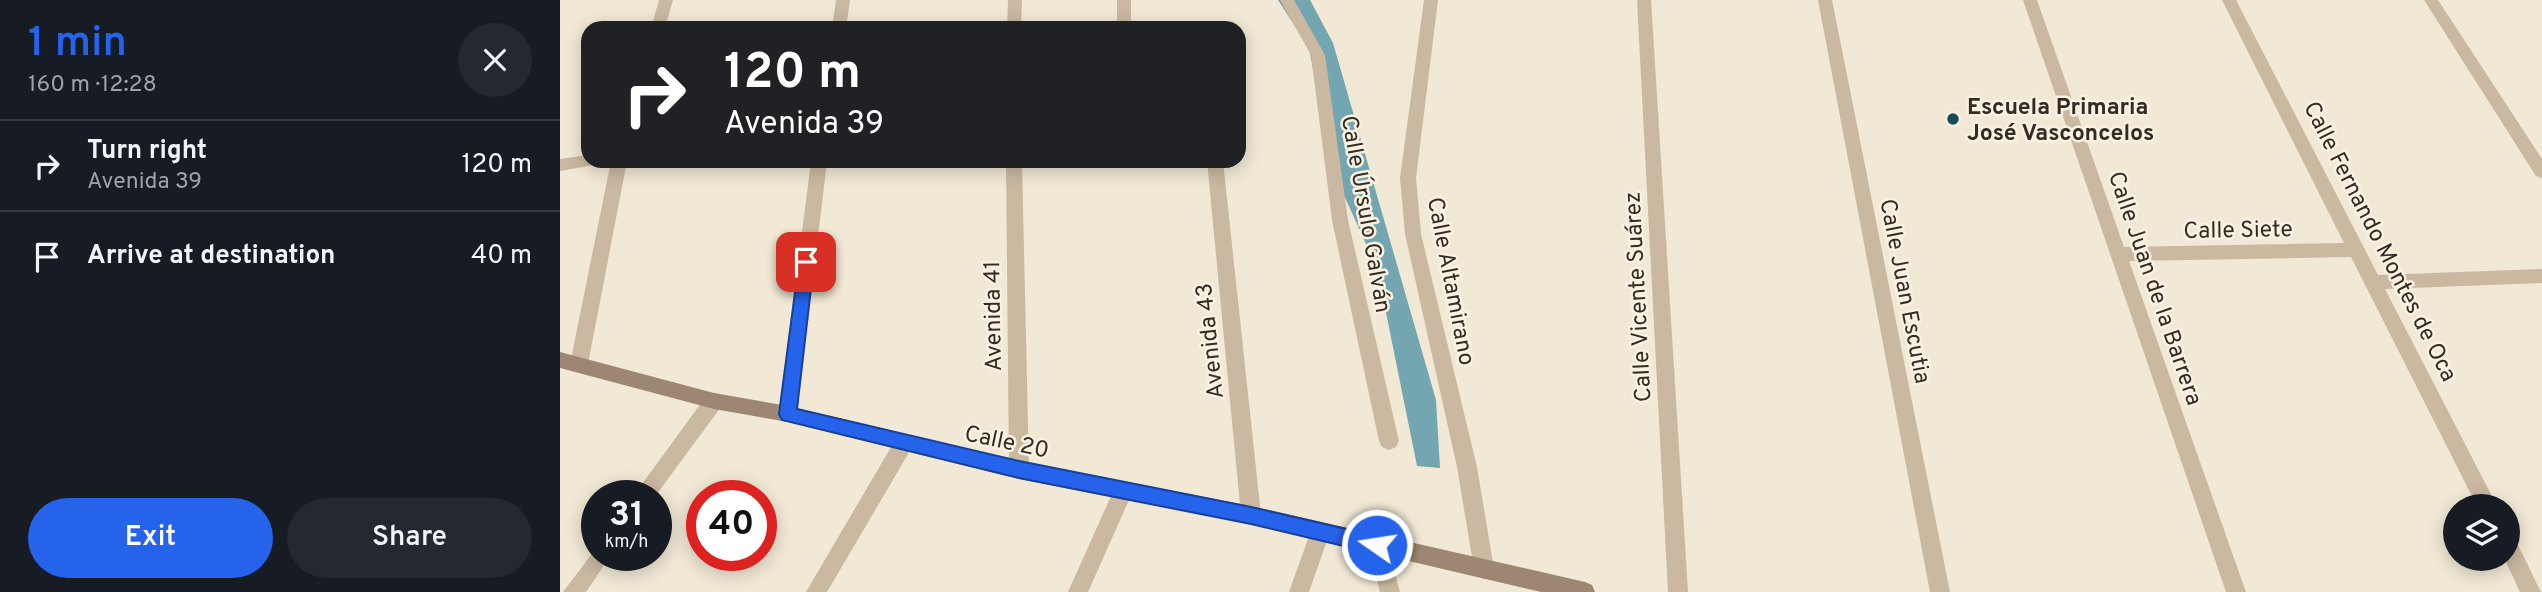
<!DOCTYPE html>
<meta charset="utf-8">
<style>
body{margin:0;font-family:Overpass,sans-serif;background:#242831;color:#f1f3f6;height:100vh;display:flex;flex-direction:column;font-size:26px;white-space:nowrap}
*{box-sizing:border-box;margin:0}
p{font-size:23px;color:#9ea1a6}
.icon{flex:none;width:38px;height:38px;fill:none;stroke:currentColor;stroke-width:2;stroke-linecap:round;stroke-linejoin:round}
.map{position:relative;flex:1;overflow:hidden}
.side{display:flex;flex-direction:column;background:#171b24;width:560px}
.side>*{flex:none}
.top-card{position:absolute;left:21px;top:21px;width:665px;height:147px;border-radius:21px;box-shadow:0 4px 18px #0003;background:#202124;color:#fff;overflow:hidden}
.tools{position:absolute;left:1883px;top:494px;display:grid;gap:14px}
.tools a{display:grid;place-items:center;width:77px;height:77px;border-radius:50%;background:#171b24;box-shadow:0 4px 18px #0003;font-size:35px}
.speed{position:absolute;left:21px;top:480px;display:flex;gap:14px;font-size:35px;font-weight:700;text-align:center}
.speed>*{display:grid;place-content:center;width:91px;height:91px;border-radius:50%;background:#171b24;box-shadow:0 4px 18px #0003;line-height:1}
.speed small{font-size:18px;font-weight:400}
.speed .limit{border:10px solid #d22;background:#fff;color:#111}
.pin{position:absolute;display:grid;place-items:center;width:60px;height:60px;color:#fff;margin:-30px;border-radius:14px;box-shadow:0 4px 10px #0006}
.me{position:absolute;width:77px;margin:-38px;rotate:283deg;stroke-linejoin:round;filter:drop-shadow(0 0 5px #0008)}
.turn{display:flex;align-items:center;gap:24px;height:147px;padding:0 28px;font-size:32px}
.turn .icon{width:91px;height:91px;stroke-width:2.5}
.turn b{display:block;font-size:49px;line-height:60px}
.round{display:grid;place-items:center;flex:none;width:74px;height:74px;border-radius:37px;background:#242831}
.summary{display:flex;align-items:center;justify-content:space-between;height:119px;padding:0 28px}
h1{font-size:42px;font-weight:600;line-height:52px;color:#2563eb}
.button{display:flex;gap:14px;margin-top:auto;padding:14px 28px}
.button a{flex:1;height:80px;border-radius:42px;background:#2563eb;color:#fff;font-size:28px;font-weight:600;line-height:80px;text-align:center}
.button a+a{background:#242831;color:#f1f3f6}
ul{padding:0;list-style:none}
li{display:flex;align-items:center;gap:21px;height:91px;padding:0 28px;border-top:2px solid #363941}
li div{flex:1}
li b{display:block;font-size:26px}
li em{font-style:normal}
main{display:flex;flex:1;min-height:0}
.map>svg:first-child{display:block}
.water{fill:#73a6b0}
.lines{fill:none;stroke-linecap:round;stroke-linejoin:round}
.street{fill:#cab8a1;fill-rule:evenodd}
.secondary{fill:#9d8772;fill-rule:evenodd}
.route{fill:#2563eb;stroke:#184099;stroke-width:2}
.poi-dot{fill:#184b56;stroke:#f9f1e1;stroke-width:2.5}
.labels{text-anchor:middle;stroke-width:5;stroke-linejoin:round;paint-order:stroke}
.poi-label{font-size:23px;font-weight:bold;fill:#332b24;stroke:#f9f1e1;text-anchor:start}
.street-label{font-size:23px;fill:#332b24;stroke:#f9f1e1}
</style>
<main>
<section class="side">
<div class="summary"><div><h1>1 min</h1><p>160 m · 12:28</p></div><a class="round"><svg class="icon" aria-label="close" viewBox="0 0 24 24"><path d="M6 6l12 12M18 6L6 18"/></svg></a></div>
<ul>
<li><svg class="icon" aria-label="right" viewBox="0 0 24 24"><path d="M7 20v-9h11M14 6l5 5-5 5"/></svg><div><b>Turn right</b><p>Avenida 39</p></div><em>120 m</em></li>
<li><svg class="icon" aria-label="arrive" viewBox="0 0 24 24"><path d="M6 21V4h12l-3 4 3 4H6"/></svg><div><b>Arrive at destination</b></div><em>40 m</em></li>
</ul>
<div class="button"><a>Exit</a><a>Share</a></div>
</section>
<div class="map">
<svg width="1982" height="592" viewBox="0 0 1982 592">
<rect width="100%" height="100%" fill="#f1e8d5"/>
<!-- water -->
<path class="water" d="M718 0H750L773 43 876 400 880 468 857 466 817 268 772 169 749 48Z"/>
<g class="lines">
<!-- street -->
<path class="street" d="M99 0H113L105 28H91Z
M276 0H290L286 28H272Z
M448 0H462L461 28H447Z
M557 0H571V28H557Z
M720 0H734L765 55 788 220 839 441 836 447 829 450 822 447 819 441 772 220 751 55Z
M864 0H878L856 178 861 234 917 467 934 569 931 576 924 579 917 576 914 569 897 467 845 234 840 178Z
M1077 0H1091L1128 592H1108Z
M1258 0H1272L1390 592H1370Z
M1463 0H1477L1564 247 1784 243 1662 0H1676L1818 275 1982 269V283L1825 289 1937 506H1917L1791 257 1569 261 1686 592H1666Z
M1864 0H1878L1982 159V178L1976 176Z
M28 155V161H36L34 165 0 171V159Z
M51 161H67L28 364 25 370 19 372 13 370 10 364Z
M251 161H267L237 414 235 420 228 422 221 420 219 414Z
M446 161H462L469 470 466 476 459 479 452 476 449 470Z
M647 161H663L701 515 698 522 691 524 684 522 681 515Z
M154 393 161 395 163 401 161 407 96 495H74L147 395Z
M344 434 351 437 354 443 351 449 267 592H246L337 437Z
M563 482 570 485 573 491 528 592H508L556 485Z
M760 522 767 525 770 532 749 592H729L753 525Z
M817 535 824 538 827 545 840 592H820L807 545 810 538Z
M1948 536 1955 539 1981 592H1960L1944 558H1948Z
M37 547V555H51L26 592H3Z"/>
<!-- secondary -->
<path class="secondary" d="M0 352 154 393 228 406 459 461 691 506 1025 582 1032 585 1035 592H981L691 524 459 479 228 422 154 409 0 368Z"/>
</g>
<!-- route -->
<path class="route" d="M246 256 254 262 237 409 459 461 691 507 817 536 823 539 826 545 823 551 817 554 691 524 459 478 222 420 219 414 239 262Z"/>
<!-- markers -->
<circle class="poi-dot" cx="1393" cy="119" r="7"/>
<g class="labels">
<!-- poi labels -->
<g class="poi-label">
<text x="1407" y="114">Escuela Primaria<tspan x="1407" dy="26">José Vasconcelos</tspan></text>
</g>
<!-- street labels -->
<g class="street-label">
<text transform="translate(807 214) rotate(80)" y="8">Calle Úrsulo Galván</text>
<text transform="translate(1678 229) rotate(-1)" y="8">Calle Siete</text>
<text transform="translate(1821 241) rotate(63)" y="8">Calle Fernando Montes de Oca</text>
<text transform="translate(892 281) rotate(79)" y="8">Calle Altamirano</text>
<text transform="translate(1596 288) rotate(71)" y="8">Calle Juan de la Barrera</text>
<text transform="translate(1346 291) rotate(79)" y="8">Calle Juan Escutia</text>
<text transform="translate(1077 297) rotate(-93)" y="8">Calle Vicente Suárez</text>
<text transform="translate(432 316) rotate(-91)" y="8">Avenida 41</text>
<text transform="translate(649 341) rotate(-96)" y="8">Avenida 43</text>
<text transform="translate(447 441) rotate(12)" y="8">Calle 20</text>
</g>
</g>
</svg>
<div class="tools">
<a><svg class="icon" aria-label="layers" viewBox="0 0 24 24"><path d="M12 4l9 5-9 5-9-5zM3 14l9 5 9-5"/></svg></a>
</div>
<div class="speed"><div>31<small>km/h</small></div><div class="limit">40</div></div>
<div class="pin" style="left:246px;top:262px;background:#d93025"><svg class="icon" aria-label="arrive" viewBox="0 0 24 24"><path d="M6 21V4h12l-3 4 3 4H6"/></svg></div>
<svg class="me" style="left:817px;top:545px" viewBox="-20 -20 40 40"><circle r="17" fill="#2563eb" stroke="#fff" stroke-width="3"/><path d="M0-11L8 9 0 5-8 9z" fill="#fff"/></svg>
<div class="top-card">
<div class="turn"><svg class="icon" aria-label="right" viewBox="0 0 24 24"><path d="M7 20v-9h11M14 6l5 5-5 5"/></svg><div><b>120 m</b>Avenida 39</div></div>
</div>
</div>
</main>
